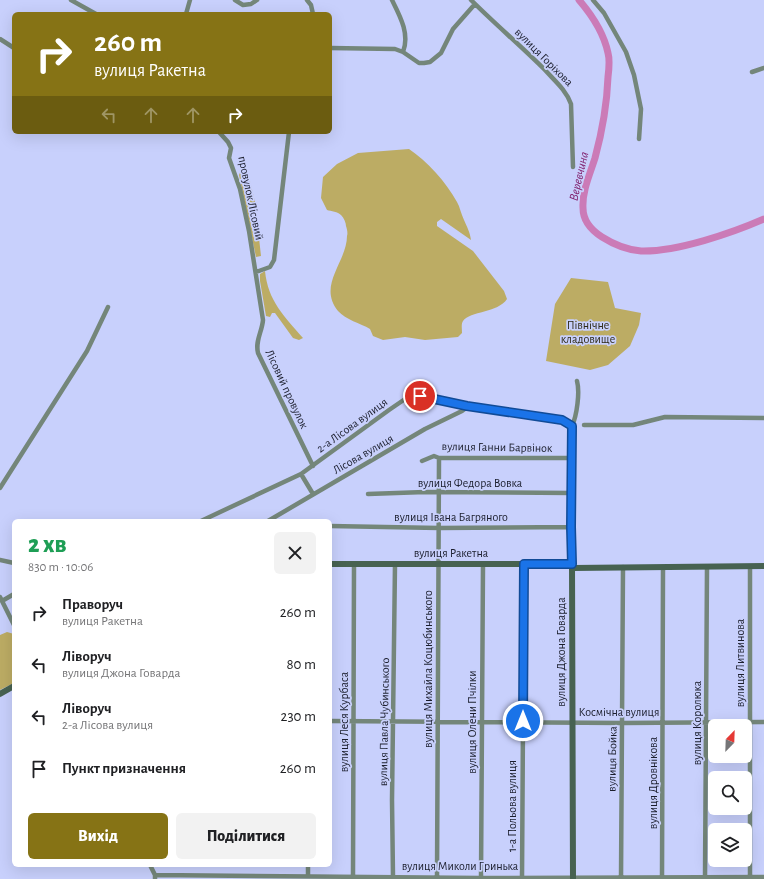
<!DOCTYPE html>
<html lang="uk">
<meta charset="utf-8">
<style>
body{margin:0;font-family:"Alegreya Sans",sans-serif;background:#f2f2f2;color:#202124;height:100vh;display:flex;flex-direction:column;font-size:15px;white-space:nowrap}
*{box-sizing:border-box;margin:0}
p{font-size:13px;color:#757577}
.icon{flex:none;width:22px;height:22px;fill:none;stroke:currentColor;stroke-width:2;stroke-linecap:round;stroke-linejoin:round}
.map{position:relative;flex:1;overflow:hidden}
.panel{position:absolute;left:12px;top:519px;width:320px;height:348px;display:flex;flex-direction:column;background:#fff;border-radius:6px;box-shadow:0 4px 16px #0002}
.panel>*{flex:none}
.top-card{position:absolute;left:12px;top:12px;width:320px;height:122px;border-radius:6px;box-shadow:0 4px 16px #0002;background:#867315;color:#fff;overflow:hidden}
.needle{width:26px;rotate:23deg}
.tools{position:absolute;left:708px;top:719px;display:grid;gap:8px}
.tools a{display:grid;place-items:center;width:44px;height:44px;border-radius:6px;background:#fff;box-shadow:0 4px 16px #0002;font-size:20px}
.pin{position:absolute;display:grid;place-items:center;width:34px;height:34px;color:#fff;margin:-17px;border:2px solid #fff;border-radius:50%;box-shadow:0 1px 4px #0007}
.me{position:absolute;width:44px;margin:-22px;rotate:0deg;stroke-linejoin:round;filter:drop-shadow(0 0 3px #0008)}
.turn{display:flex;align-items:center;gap:14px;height:84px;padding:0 16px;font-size:18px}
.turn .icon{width:52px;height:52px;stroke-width:2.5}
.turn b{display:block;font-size:28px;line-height:34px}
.lanes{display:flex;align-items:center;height:38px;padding:0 16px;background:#0003;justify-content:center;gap:20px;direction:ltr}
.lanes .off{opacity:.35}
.round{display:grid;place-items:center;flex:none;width:42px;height:42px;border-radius:6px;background:#f2f2f2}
.overview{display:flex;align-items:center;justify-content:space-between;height:68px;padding:0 16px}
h1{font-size:24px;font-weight:800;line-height:30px;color:#1e9e55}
.cta{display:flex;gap:8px;margin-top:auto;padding:8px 16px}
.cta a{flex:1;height:46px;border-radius:6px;background:#867315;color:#fff;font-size:16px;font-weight:800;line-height:46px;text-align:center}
.cta a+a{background:#f2f2f2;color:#202124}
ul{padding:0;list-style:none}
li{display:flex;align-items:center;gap:12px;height:52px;padding:0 16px}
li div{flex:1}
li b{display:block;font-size:15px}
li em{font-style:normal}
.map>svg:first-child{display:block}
.green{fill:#bcac64}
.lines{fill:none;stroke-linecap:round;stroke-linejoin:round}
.river{stroke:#cb7bb7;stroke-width:7}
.street{stroke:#74867a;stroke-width:4.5}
.secondary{stroke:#476251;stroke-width:6}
.route-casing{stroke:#114b97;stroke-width:10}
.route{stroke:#1a73e8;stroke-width:7}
.labels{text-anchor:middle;stroke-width:3.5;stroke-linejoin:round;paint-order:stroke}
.street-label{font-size:12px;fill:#1b1e2d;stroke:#c8d0fc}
.park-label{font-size:12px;fill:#2e2a17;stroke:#c8d0fc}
.water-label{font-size:13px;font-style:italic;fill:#80216e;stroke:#c8d0fc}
</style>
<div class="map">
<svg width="764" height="879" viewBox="0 0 764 879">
<rect width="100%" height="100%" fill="#c8d0fc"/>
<!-- green -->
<path class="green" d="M409 149C427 161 446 182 457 202 460 207 461 214 464 220 467 227 470 232 471 240L441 219 437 222V226L473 251 504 291 507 299C498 313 470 311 463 321 461 324 462 329 462 333L458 337 425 340 405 337 383 340 373 336 370 329C360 323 346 320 338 311 317 285 347 262 347 236 348 233 347 229 346 226 346 223 344 218 341 215 338 212 331 211 327 210L321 198 323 177 337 164 358 153Z
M242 168 245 169 248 173 255 202 261 256 256 257 239 175Z
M265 271C268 301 284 316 303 338L299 340 293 338 275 313H272L270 317 266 316 260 281V274Z
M571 278 608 282 615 308 641 313 639 325 630 346 608 365 590 370 546 361 555 304Z
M7 632 14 634V683L0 690V635Z"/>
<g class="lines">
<!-- river -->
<path class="river" d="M579 0C591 14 604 34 608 53 610 60 609 69 608 77 607 104 602 132 595 158 590 174 582 191 583 208 583 221 591 230 602 237 613 244 628 250 641 251 677 252 732 233 764 219"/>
<!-- street -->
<path class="street" d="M71 0 96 14
M235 0 243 5 251 4 257 0
M307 0 311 5 313 14
M392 0C400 16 410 34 403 52
M471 0C495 24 521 46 545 70 555 81 566 90 571 104L573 167
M593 0 604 13 626 52 634 75 641 109 639 139
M186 14 190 0
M0 39 14 48
M330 48 395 49 403 52 419 63H424L430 62 441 53 453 29 475 4
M752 72 764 68
M219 132 228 142 231 148 229 158 240 189 249 231 263 320C262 332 255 341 258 353L313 466
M256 272 270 267 274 260 289 132
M584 425H633L665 417 764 418
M422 461 434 456 439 458H572
M301 474 313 494
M0 488 87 351 108 307
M368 494 425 492 572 493
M201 521 301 474 389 410 408 397H424L467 406 562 421 572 426
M268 521 425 429 462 411 466 408 467 406
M330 526 439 528 571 527
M0 560 14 563
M572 564 571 527 572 426C577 415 580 392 577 381
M0 597 14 625
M2 601 14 594
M330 721 623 723 764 722
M150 865 155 875V879
M155 875 481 878 764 877
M353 877 354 565
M393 877 392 800 395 564
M308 879V865
M437 879 439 458
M481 879 483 564
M522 879 524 564
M621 879 623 567
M662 879 663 567
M705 879 707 567
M750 879V567"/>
<!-- secondary -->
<path class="secondary" d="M330 564H572L573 879
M573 568 764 566
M0 694 14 686"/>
</g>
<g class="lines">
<!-- route casing -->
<g class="route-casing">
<path id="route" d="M420 396 467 406 562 420 572 426 571 527 572 564H524L523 721"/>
</g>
<!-- route -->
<use href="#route" class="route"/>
</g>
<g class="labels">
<!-- street labels -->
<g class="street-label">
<text transform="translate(544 57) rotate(45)" y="4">вулиця Горіхова</text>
<text transform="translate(251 198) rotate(78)" y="4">провулок Лісовий</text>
<text transform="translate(287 389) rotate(65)" y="4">Лісовий провулок</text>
<text transform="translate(352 425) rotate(-36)" y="4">2-а Лісова вулиця</text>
<text transform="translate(497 447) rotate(1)" y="4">вулиця Ганни Барвінок</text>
<text transform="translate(363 454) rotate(-30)" y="4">Лісова вулиця</text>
<text x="470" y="487">вулиця Федора Вовка</text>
<text x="451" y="521">вулиця Івана Багряного</text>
<text x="451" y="557">вулиця Ракетна</text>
<text transform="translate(561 652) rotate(-90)" y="4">вулиця Джона Говарда</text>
<text transform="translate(740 663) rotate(-90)" y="4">вулиця Литвинова</text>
<text transform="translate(428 669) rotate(-90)" y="4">вулиця Михайла Коцюбинського</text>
<text x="619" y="716">Космічна вулиця</text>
<text transform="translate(344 722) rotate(-90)" y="4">вулиця Леся Курбаса</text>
<text transform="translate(384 722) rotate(-89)" y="4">вулиця Павла Чубинського</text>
<text transform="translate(472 722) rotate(-90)" y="4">вулиця Олени Пчілки</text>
<text transform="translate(697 723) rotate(-90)" y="4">вулиця Королюка</text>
<text transform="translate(612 759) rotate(-89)" y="4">вулиця Бойка</text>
<text transform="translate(653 783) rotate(-90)" y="4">вулиця Дровнікова</text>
<text transform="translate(512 806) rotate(-90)" y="4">1-а Польова вулиця</text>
<text x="460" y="870">вулиця Миколи Гринька</text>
</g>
<!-- park labels -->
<g class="park-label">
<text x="588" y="329">Північне<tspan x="588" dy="14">кладовище</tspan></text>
</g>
<!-- water labels -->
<g class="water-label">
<text transform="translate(578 176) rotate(-77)" y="5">Веревчина</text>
</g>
</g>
</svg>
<div class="tools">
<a><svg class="needle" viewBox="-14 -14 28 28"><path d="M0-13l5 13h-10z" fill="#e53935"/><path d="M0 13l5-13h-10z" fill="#757577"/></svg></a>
<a><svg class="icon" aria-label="search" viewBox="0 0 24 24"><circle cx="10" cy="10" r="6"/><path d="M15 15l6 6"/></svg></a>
<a><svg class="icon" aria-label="layers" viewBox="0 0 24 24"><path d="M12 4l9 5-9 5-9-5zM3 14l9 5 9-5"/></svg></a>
</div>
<div class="pin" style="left:420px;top:396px;background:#d93025"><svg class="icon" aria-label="arrive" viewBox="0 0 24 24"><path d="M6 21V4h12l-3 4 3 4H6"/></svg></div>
<svg class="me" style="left:523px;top:721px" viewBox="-20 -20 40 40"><circle r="17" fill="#1a73e8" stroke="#fff" stroke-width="3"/><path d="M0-11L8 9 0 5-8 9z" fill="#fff"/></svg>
<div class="top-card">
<div class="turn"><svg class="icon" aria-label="right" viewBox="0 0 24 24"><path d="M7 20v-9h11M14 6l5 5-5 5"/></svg><div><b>260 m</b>вулиця Ракетна</div></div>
<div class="lanes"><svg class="icon off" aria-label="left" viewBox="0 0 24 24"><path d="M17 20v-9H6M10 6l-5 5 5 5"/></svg><svg class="icon off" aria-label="ahead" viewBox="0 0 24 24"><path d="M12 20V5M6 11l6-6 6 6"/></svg><svg class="icon off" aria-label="ahead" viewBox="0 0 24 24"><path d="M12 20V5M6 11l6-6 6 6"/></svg><svg class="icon" aria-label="right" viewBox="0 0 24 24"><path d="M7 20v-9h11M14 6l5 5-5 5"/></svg></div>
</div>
<section class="panel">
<div class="overview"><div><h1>2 хв</h1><p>830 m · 10:06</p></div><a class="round"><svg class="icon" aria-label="close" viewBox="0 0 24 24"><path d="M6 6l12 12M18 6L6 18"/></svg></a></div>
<ul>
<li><svg class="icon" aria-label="right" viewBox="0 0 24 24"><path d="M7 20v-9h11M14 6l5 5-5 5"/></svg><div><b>Праворуч</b><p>вулиця Ракетна</p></div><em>260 m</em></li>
<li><svg class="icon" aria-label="left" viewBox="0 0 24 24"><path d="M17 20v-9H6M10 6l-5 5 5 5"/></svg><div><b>Ліворуч</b><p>вулиця Джона Говарда</p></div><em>80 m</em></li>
<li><svg class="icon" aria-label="left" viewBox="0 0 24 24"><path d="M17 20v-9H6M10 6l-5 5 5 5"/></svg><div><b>Ліворуч</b><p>2-а Лісова вулиця</p></div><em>230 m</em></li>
<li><svg class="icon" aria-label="arrive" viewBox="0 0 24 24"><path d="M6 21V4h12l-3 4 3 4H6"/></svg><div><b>Пункт призначення</b></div><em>260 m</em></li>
</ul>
<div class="cta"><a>Вихід</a><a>Поділитися</a></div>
</section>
</div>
